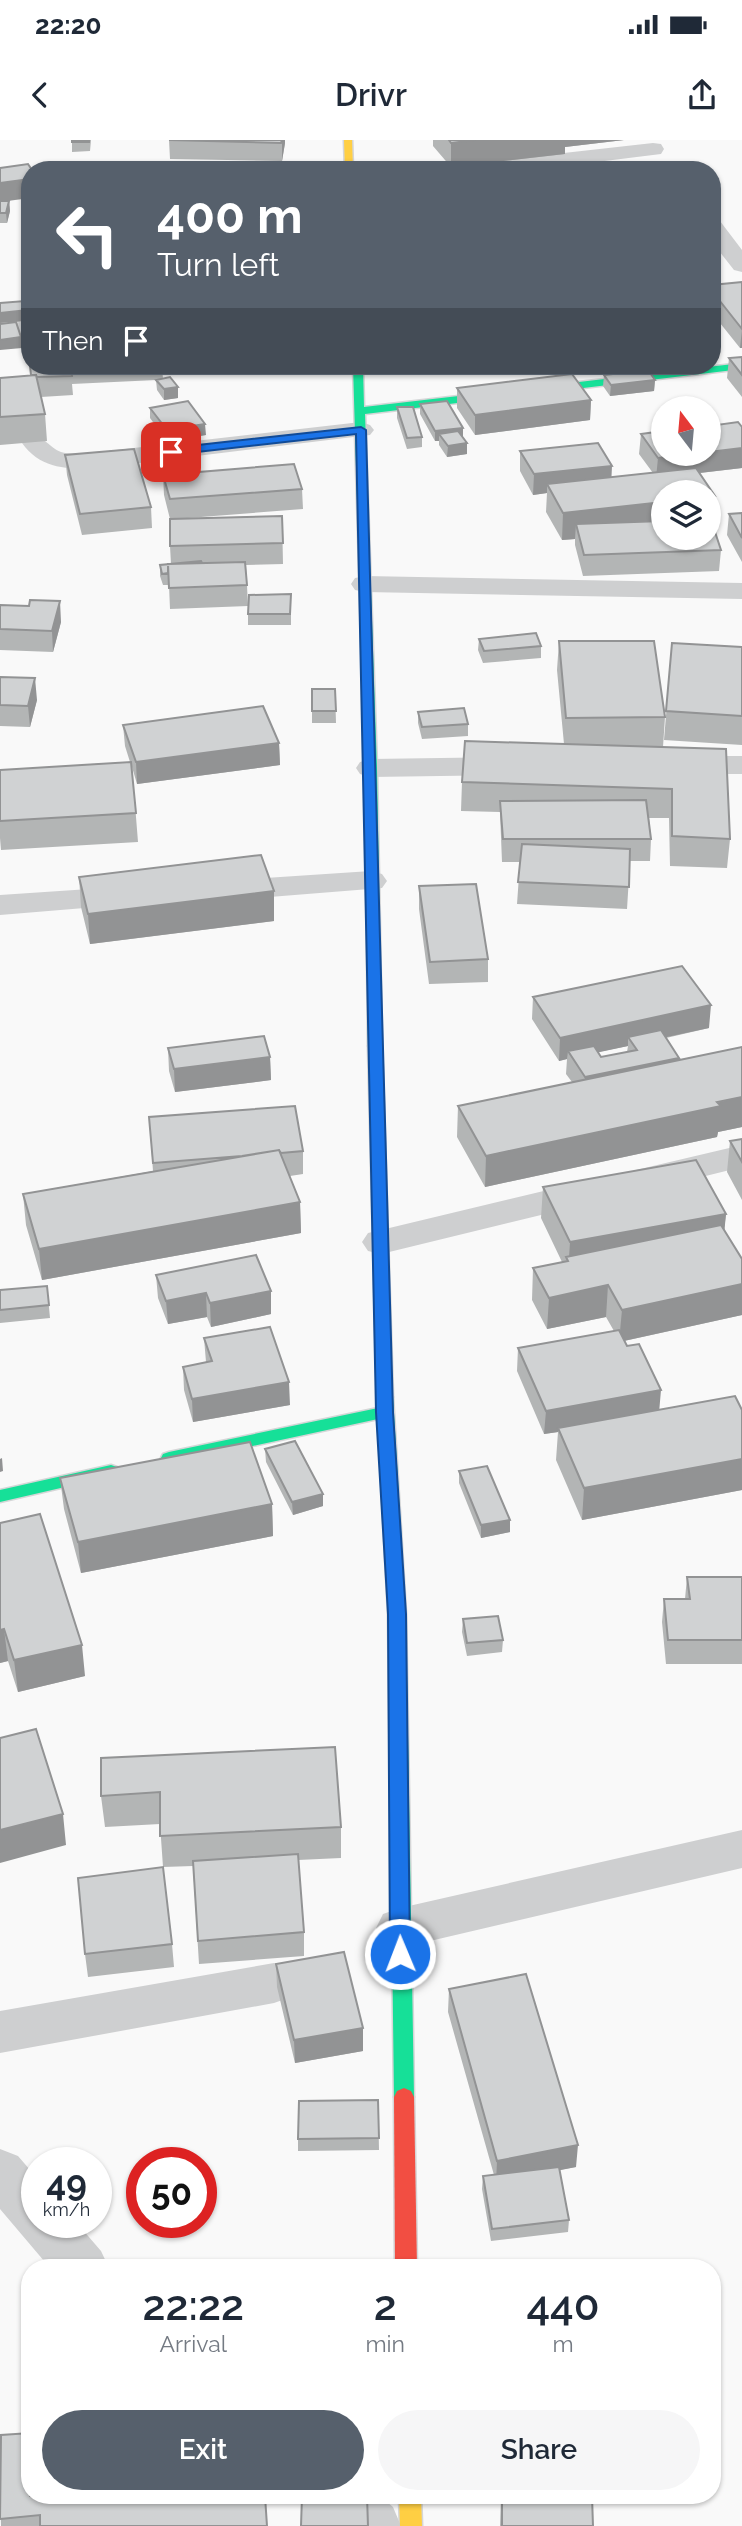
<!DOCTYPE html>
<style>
body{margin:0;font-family:Raleway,sans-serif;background:#f6f6f7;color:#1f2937;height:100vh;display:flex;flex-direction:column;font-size:26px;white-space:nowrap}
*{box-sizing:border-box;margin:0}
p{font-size:23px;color:#747a83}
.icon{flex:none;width:38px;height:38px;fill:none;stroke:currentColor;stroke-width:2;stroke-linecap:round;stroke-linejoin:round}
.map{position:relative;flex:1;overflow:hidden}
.drawer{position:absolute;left:21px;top:2119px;width:700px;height:245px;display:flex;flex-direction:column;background:#fff;border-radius:28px;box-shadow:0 2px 5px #0004}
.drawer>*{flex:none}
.hud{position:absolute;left:21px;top:21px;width:700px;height:214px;border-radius:28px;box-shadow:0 2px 5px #0004;background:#56606c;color:#fff;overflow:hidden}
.needle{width:46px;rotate:344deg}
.tools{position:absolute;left:651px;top:256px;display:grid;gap:14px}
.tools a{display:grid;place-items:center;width:70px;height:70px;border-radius:50%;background:#fff;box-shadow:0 2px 5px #0004;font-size:35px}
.speed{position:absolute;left:21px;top:2007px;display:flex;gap:14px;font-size:35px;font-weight:700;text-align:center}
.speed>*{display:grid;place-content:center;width:91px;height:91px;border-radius:50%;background:#fff;box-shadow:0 2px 5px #0004;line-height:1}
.speed small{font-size:18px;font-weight:400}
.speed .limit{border:10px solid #d22;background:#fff;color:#111}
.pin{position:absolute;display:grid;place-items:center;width:60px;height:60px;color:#fff;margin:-30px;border-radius:14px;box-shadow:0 4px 10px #0006}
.me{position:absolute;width:77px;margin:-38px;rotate:359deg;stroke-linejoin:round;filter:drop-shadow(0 0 5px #0008)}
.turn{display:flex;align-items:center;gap:24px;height:147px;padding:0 21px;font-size:32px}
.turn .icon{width:91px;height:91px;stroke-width:2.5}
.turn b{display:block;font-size:49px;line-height:60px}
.then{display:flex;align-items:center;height:66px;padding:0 21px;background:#0003;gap:14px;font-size:26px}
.eta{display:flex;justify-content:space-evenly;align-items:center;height:119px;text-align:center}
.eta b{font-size:42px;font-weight:600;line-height:49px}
.action{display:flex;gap:14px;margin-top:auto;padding:14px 21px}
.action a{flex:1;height:80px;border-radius:42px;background:#56606c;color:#fff;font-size:28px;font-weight:600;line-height:80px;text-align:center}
.action a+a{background:#f6f6f7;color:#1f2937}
.status{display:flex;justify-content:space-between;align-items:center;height:49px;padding:0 35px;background:#fff;direction:ltr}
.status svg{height:19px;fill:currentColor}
header{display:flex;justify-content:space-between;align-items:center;height:91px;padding:0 21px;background:#fff;font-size:32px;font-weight:600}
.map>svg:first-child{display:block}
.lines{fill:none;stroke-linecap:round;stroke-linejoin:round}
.fast-casing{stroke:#d5d6d7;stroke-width:3}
.slow-casing{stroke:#d5d6d7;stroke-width:3}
.jam-casing{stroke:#d5d6d7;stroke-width:3}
.street{fill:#cecfd0;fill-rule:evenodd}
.fast{fill:#16e098;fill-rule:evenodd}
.slow{fill:#ffcf43;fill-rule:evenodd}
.jam{fill:#f24e42;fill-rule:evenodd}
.wall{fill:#b3b5b5;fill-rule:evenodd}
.shaded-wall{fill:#929394}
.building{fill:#d0d2d3;stroke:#929394;stroke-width:2}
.route{fill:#1a73e8;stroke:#114b97;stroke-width:2}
</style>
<div class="status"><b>22:20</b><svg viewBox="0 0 49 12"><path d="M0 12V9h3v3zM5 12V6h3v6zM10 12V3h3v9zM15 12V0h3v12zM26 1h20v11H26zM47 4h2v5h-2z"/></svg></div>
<header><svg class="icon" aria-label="back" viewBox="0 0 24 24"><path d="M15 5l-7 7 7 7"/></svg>Drivr<svg class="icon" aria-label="share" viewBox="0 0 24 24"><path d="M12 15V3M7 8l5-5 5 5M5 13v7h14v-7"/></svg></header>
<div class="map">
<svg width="742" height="2386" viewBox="0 0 742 2386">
<rect width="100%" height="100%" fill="#f9f9f9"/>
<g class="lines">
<!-- fast casing -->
<g class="fast-casing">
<path id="fast" d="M742 223V229L365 274 377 628 382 906 375 910 370 909 368 906 365 628 353 226H363L364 267Z
M385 1251 393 1257 406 1474 414 1957 411 1963 404 1966 397 1963 394 1957 388 1474 378 1279 169 1324 163 1322 161 1318 163 1314 169 1312 378 1268 377 1257Z
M111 1325 117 1327 119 1331 117 1335 0 1362V1350Z"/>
</g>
<!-- slow casing -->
<g class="slow-casing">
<path id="slow" d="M344 0H352L353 30H345Z
M375 902 382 906 393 1257 385 1263 377 1257 368 906Z
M399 2356H421L422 2386H400Z"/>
</g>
<!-- jam casing -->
<g class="jam-casing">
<path id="jam" d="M404 1948 411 1951 414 1957 417 2128H395L394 1957 397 1951Z"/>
</g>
<!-- street -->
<path class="street" d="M653 3 661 4 664 9 661 14 532 30H463L466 25 474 23Z
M712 79 720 81 742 110V132L734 130 712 102Z
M30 181V195L0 198V184Z
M361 282 370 285 374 290 370 295 90 329C63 329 39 327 22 303L26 298C45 293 46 306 61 312 70 315 81 313 90 313Z
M365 436 742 443V459L365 452 355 450 351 444 355 438Z
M674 616H742V634H674L663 631 659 625 663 619Z
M516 617 527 620 531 626 527 632 516 635 371 637 360 634 356 628 360 622 371 619Z
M371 731 382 734 387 741 382 748 219 761 208 758 203 751 208 744 219 741Z
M134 746 145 749 150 756 145 763 0 775V755Z
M742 1005V1027L649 1050 636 1046 631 1038 636 1030Z
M594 1039 607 1043 612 1051 607 1059 381 1114 368 1111 362 1102 368 1093 381 1090Z
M742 1690V1728L400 1808 383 1802 376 1788 383 1774 400 1768Z
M274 1823 291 1829 298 1843 291 1857 274 1863 0 1913V1871Z
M0 2009 18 2016 37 2038V2082H76L101 2111 109 2128H50L0 2069Z
M310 2356H380L393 2367 401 2386H331L318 2375Z"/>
<!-- fast -->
<use href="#fast" class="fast"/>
<!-- slow -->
<use href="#slow" class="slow"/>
<!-- jam -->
<use href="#jam" class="jam"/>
</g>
<!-- wall -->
<path class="wall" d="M72 0H91L90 11 72 12Z
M169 0H285V3L282 21 170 19Z
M433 0H624L565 7V14L451 27 433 6Z
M0 28 5 61H9L10 71 7 83H0Z
M742 142V208H740L712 173V145Z
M28 178H30V204L24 189V181Z
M742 217V257L727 238 729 218Z
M30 226H162L163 239 178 247V258L164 260 157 250 156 240 72 244 73 255 41 257 45 274 47 301 0 305V238L31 235Z
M604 235 655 240 654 251 610 256 603 246Z
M457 248 591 260 590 280 475 295 457 268Z
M420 264 463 288V297L467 314 447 317 439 305V301H435L420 274Z
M397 267 422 297V307L407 309 397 278Z
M150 268 206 295 167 301 150 278Z
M742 287V328L700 333 715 356 712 384 721 410 719 431 583 436 575 405V399L562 400 546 372 547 353 533 355 520 331V311L611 337 653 333 639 314 641 294ZM663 352 709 397H663Z
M65 315 151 367 152 388 82 395 67 335Z
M163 335 302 349 303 369 188 378 282 376 283 424 246 425 248 466 170 469 169 445H163L160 436V425L171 424 170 406V379L164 355Z
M742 373V422L727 395 729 374Z
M291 454V485H248V474Z
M0 465 61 482 53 512 0 510Z
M479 499 541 506V518L483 523 478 510Z
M559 501 665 577 663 607H640L730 699 727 728 670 726 669 678H649L651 699 650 721H630L627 769 517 764 520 722H502L500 672 461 671 462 642 564 604 557 530Z
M672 503 742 507V605L664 600Z
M0 537 37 560 30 587 0 586Z
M312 549H335L336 583H312Z
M418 572 468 584V596L422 599 418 583Z
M123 585 279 603 280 625 137 644 132 627 138 702 1 710 0 698V630L130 622 125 606Z
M79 737 274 751V781L90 804 81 767Z
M419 746 488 819V842L429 844 419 769Z
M533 857 709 888 666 898 679 920 742 907V987L718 992 717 997 485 1047 457 997 458 966 572 942 566 934 567 919 559 921 532 879ZM628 906 627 912 601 917 598 912Z
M168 908 270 917 271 940 175 952 169 931Z
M149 977 303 1011V1034L290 1036 300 1062 301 1093 42 1140 26 1085 23 1054 153 1031Z
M742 999V1060L727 1032 730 1001Z
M543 1047 726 1074 724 1090 742 1119V1175L624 1201 659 1270H742V1350L582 1380 556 1320 558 1292 544 1294 517 1231 518 1208 614 1191 606 1177 547 1189 532 1160 533 1128 562 1122 541 1078Z
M156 1135 271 1174 211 1187 207 1177 168 1184 158 1158Z
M47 1146 50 1178 0 1183V1150Z
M204 1198 290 1265 193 1282 184 1250 183 1227 206 1222Z
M265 1309 323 1366 293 1375 266 1322Z
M459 1331 510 1380V1392L481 1398 459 1343Z
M60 1338 272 1364 273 1396 81 1433 64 1369Z
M0 1383 85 1536 18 1552 8 1521 0 1523Z
M687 1437H742V1524H666L662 1482 664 1459H685Z
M463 1479 503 1500 502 1512 467 1516 462 1492Z
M101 1618 341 1687V1718L298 1720 304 1792V1816L199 1824 193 1726 163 1727 160 1684 105 1687 101 1656Z
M172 1804 174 1827 88 1837 85 1814Z
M276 1824 363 1888V1911L295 1923 277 1847Z
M449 1849 576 2027 559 2030 569 2080 568 2092 491 2101 482 2049 483 2036 494 2035 448 1872Z
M378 1960 379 2010 298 2011V1999Z
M0 2336 267 2386H1Z
M501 2356H592L593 2386H500Z"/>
<!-- shaded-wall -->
<path class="shaded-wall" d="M282 0H285V3L282 21Z
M475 0H624L565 7V14L451 27V3Z
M30 39V58L0 62V43Z
M9 61 10 71 7 83 6 73Z
M28 170 29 181 0 183V173Z
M742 189V208H740Z
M21 197 22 208 0 210V200Z
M655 240 654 251 610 256 611 245Z
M178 247V258L164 260V249Z
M591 260 590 280 475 295V275Z
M205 284 206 295 167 301V290Z
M463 288V299L439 294V301H435V291Z
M467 303V314L447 317 448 306Z
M742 308V328L656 338 658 318 695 313H709V312Z
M612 326 611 347 547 344V353L533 355 534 334Z
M715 356 713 384H709V357Z
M663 362V389L576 384 575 399 562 400 563 373Z
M60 461 61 482 53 512 52 491Z
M35 538 37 560 30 587 28 566Z
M279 603 280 625 137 644 136 622Z
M274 751V781L90 804 88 774Z
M711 865 709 888 634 904 628 897V906L572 918 568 911 567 919 559 921 560 898Z
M270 917 271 940 175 952 174 929Z
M679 918 677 941 583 960 585 937Z
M742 957V987L718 992 717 997 485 1047 486 1016Z
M300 1062 301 1093 42 1140 39 1109Z
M726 1074 723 1105 568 1133 570 1102Z
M742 1144V1175L619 1202 622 1170Z
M608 1145 606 1177 547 1189 549 1158Z
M271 1151V1174L211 1187 210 1163Z
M206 1153 207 1177 168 1184 166 1161Z
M289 1242 290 1265 193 1282 192 1259Z
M661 1250 659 1273 558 1288V1292L544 1294 546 1271Z
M2 1318 3 1331 0 1332V1319Z
M742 1319V1350L582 1380 584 1348Z
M323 1354V1366L293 1375 292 1362Z
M272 1364 273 1396 81 1433 78 1402Z
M510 1380V1392L481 1398V1385Z
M4 1489 8 1521 0 1523V1490Z
M82 1505 85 1536 18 1552 14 1520Z
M63 1674 66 1705 0 1723V1690Z
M363 1888V1911L295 1923 294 1900Z
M578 2005 576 2027 496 2043 497 2021Z"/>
<!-- building -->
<path class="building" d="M72 0H89V2H72Z
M169 0H282L281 3Z
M449 0H475L451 3Z
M243 22 247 30H162Z
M28 24 32 30H30V39L0 43V28Z
M106 25V30H70V26Z
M0 61H9L6 73H0Z
M742 142V189L712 151V145Z
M25 161 28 170 0 173V163Z
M30 178V196L23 179Z
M16 182 21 197 0 200V184Z
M742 217V235L729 218Z
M30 226H71L72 236 37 237 36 235H31Z
M648 230 655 240 611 245 604 235Z
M572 234 591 260 475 275 457 248Z
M36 235 45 274 0 277V238Z
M170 237 178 247 164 249 156 240Z
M188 261 205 284 167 290 150 268Z
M447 261 463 288 435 291 420 264Z
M397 267H413L422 297 407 298Z
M738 282 742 287V308L709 312V286Z
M458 291 467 303 448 306 439 294Z
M663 291V313H695L658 318 641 294Z
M598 303 612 326 534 334 520 311Z
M134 309 151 367 80 374 65 315Z
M294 324 302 349 170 359 163 335Z
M696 328 715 356 709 357V352H663V362L563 373 547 344Z
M742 373V398L729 374Z
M282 376 283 403 170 406V379Z
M709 377H710L721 410 584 415 576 384 663 381V397H709Z
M201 421 202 423 168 424V433L162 434 160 425Z
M245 422 247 445 169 448 168 424Z
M291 454 290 474H248L249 455Z
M30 460 60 461 52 491 0 489V465L29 466Z
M536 493 541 506 484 511 479 499Z
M559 501H654L665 577 566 578Z
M672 503 742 507V576L666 571Z
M0 537 35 538 28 566 0 565Z
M312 549H335L336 571H312Z
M263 566 279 603 136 622 123 585Z
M464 568 468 584 422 587 418 572Z
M465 601 726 609 730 699 672 696V649L462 642Z
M131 622 136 673 0 681V630Z
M646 660 651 699H503L500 661Z
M522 704 630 709 629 747 518 742Z
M261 715 274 751 88 774 79 737Z
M476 744 488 819 430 822 419 746Z
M682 826 711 865 560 898 533 857Z
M661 890 679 918 585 937 568 911 594 906 601 917 637 910 628 897Z
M264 896 270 917 174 929 168 908Z
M742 907V957L717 962 721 966 486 1016 458 966Z
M295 966 303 1011 281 1013 279 1010 242 1016 153 1023 149 977Z
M742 999V1022L730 1001Z
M279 1010 300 1062 39 1109 23 1054Z
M696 1020 726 1074 570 1102 543 1047Z
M721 1085 742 1119V1144L622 1170 608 1145 549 1158 533 1128 568 1121 566 1117Z
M256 1115 271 1151 210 1163 206 1153 166 1161 156 1135Z
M47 1146 49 1165 0 1170V1150Z
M270 1187 289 1242 192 1259 183 1227 212 1221 204 1198Z
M619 1190 627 1206 639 1204 661 1250 546 1271 518 1208Z
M735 1256 742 1270V1319L584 1348 558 1288Z
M295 1301 323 1354 292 1362 265 1309Z
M250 1302 272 1364 78 1402 60 1338Z
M487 1326 510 1380 481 1385 459 1331Z
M40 1374 82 1505 14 1520 4 1489 0 1490V1383Z
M687 1437H742V1500H668L664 1459H690Z
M498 1476 503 1500 467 1503 463 1479Z
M36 1589 63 1674 0 1690V1598Z
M335 1607 341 1687 160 1696V1652L101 1656V1618Z
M298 1714 304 1792 198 1801 193 1721Z
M163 1727 172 1804 85 1814 78 1738Z
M344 1812 363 1888 294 1900 276 1824Z
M526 1834 578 2005 497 2021 449 1849Z
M378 1960 379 1998 298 1999 299 1961Z
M559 2027 569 2080 492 2089 483 2036Z
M30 2293V2356H265L267 2386H40V2375L0 2379 1 2295Z
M302 2356H367L368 2386H301Z
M502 2356H592L593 2386H502Z"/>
<!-- route -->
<path class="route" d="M361 287 366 290 393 1272 406 1474 410 1814 407 1820 400 1822 393 1820 390 1814 388 1474 376 1272 356 294 171 315 166 312 171 308Z"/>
</svg>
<div class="tools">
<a><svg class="needle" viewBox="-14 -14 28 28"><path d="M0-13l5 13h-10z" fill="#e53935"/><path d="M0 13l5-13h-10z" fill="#747a83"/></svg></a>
<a><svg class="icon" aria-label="layers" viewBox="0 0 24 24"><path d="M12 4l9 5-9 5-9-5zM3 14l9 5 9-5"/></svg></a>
</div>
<div class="speed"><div>49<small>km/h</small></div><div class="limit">50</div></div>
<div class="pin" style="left:171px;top:312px;background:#d93025"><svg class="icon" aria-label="arrive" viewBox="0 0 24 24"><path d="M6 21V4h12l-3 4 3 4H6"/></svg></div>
<svg class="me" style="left:400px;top:1814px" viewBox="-20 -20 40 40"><circle r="17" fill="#1a73e8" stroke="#fff" stroke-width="3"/><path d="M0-11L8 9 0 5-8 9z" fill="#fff"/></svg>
<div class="hud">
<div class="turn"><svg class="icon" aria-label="left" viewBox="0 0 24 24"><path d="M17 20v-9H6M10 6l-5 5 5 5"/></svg><div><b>400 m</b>Turn left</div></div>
<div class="then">Then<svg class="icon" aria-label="arrive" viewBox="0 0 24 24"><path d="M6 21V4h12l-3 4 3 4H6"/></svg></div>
</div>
<section class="drawer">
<div class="eta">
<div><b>22:22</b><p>Arrival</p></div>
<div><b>2</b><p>min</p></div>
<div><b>440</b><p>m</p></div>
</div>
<div class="action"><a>Exit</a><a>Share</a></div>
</section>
</div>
